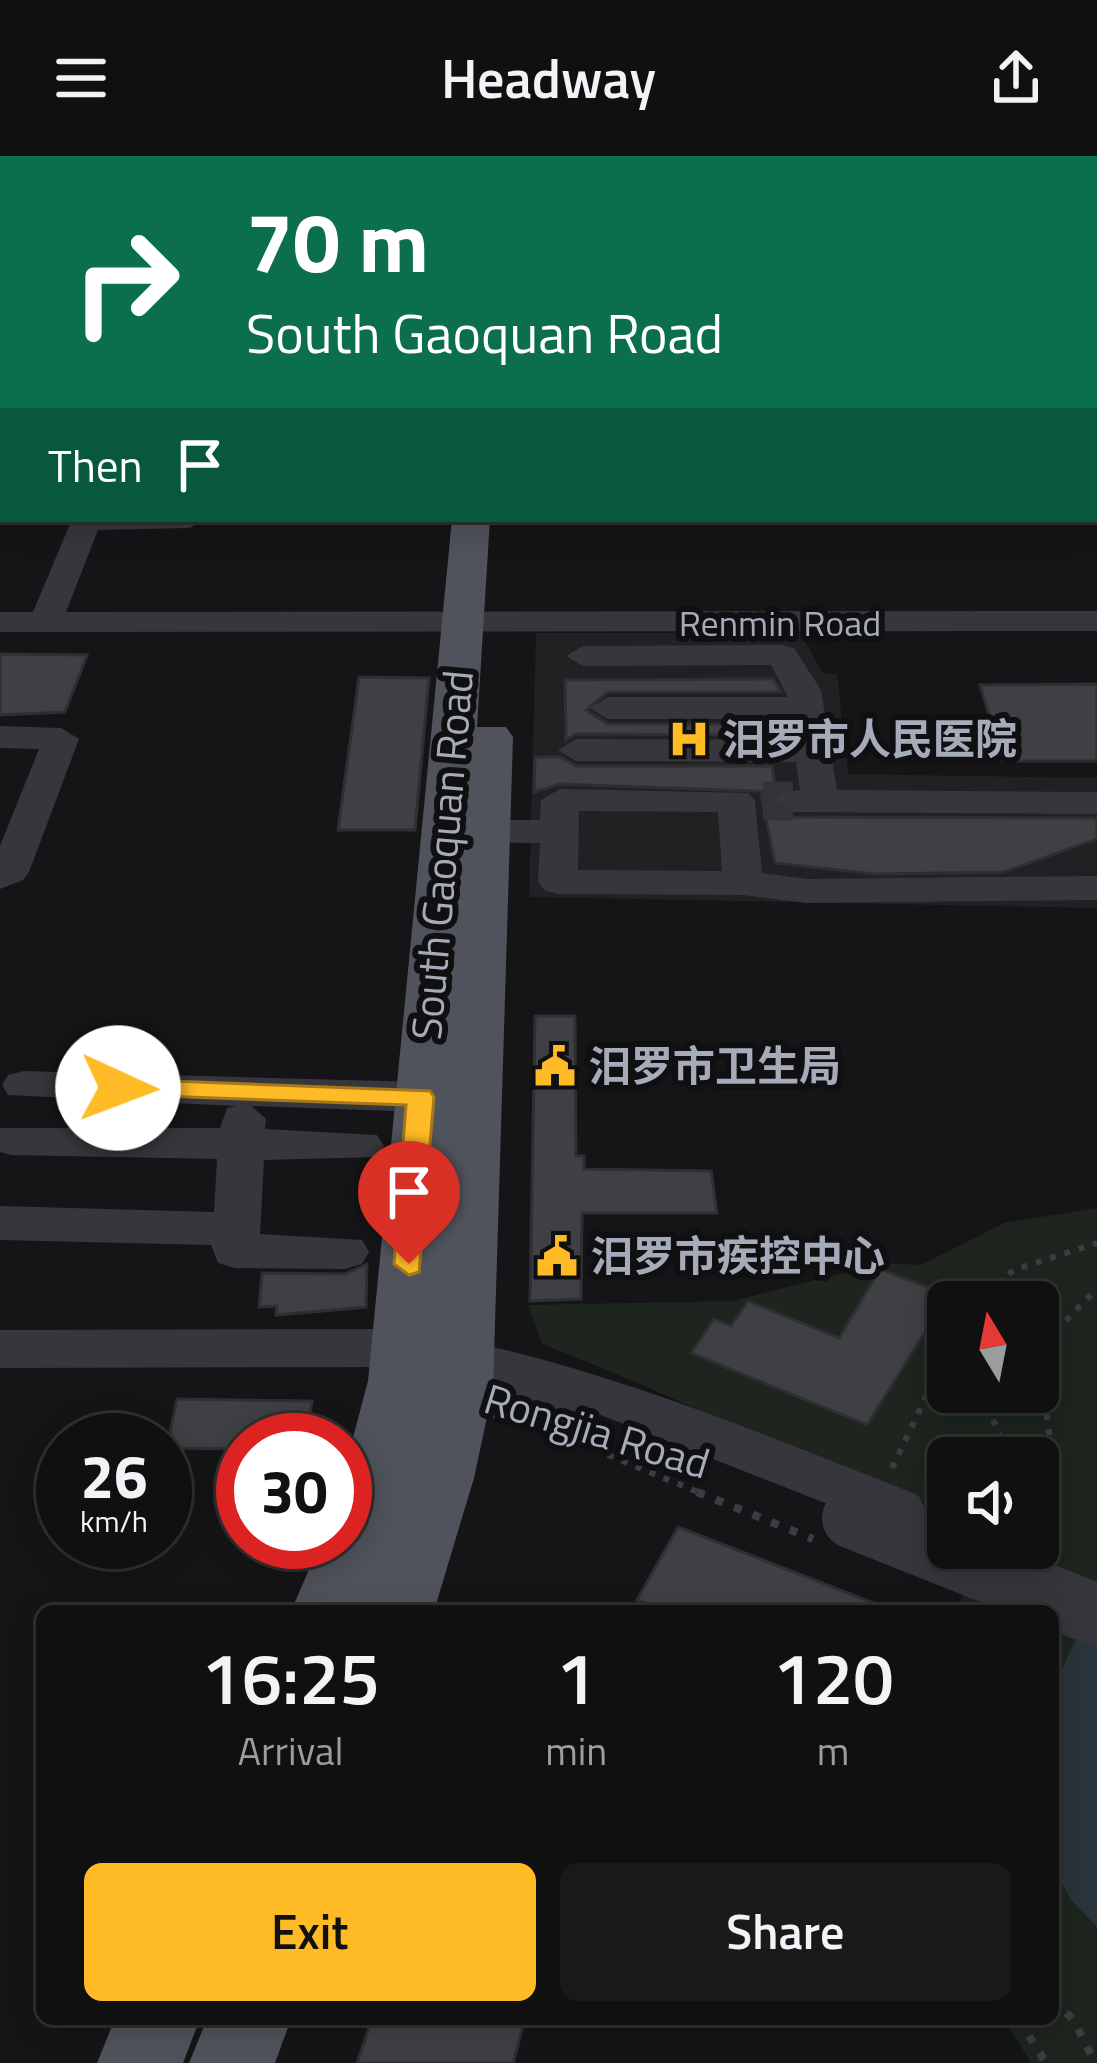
<!DOCTYPE html>
<meta charset="utf-8">
<style>
body{margin:0;font-family:"Titillium Web","Noto Sans SC",sans-serif;background:#19191a;color:#f1f3f6;height:100vh;display:flex;flex-direction:column;font-size:45px;white-space:nowrap}
*{box-sizing:border-box;margin:0}
p{font-size:39px;color:#9c9d9f}
.icon{flex:none;width:66px;height:66px;fill:none;stroke:currentColor;stroke-width:2;stroke-linecap:round;stroke-linejoin:round}
.map{position:relative;flex:1;overflow:hidden}
.drawer{position:absolute;left:36px;top:1449px;width:1023px;height:420px;display:flex;flex-direction:column;background:#101011;border-radius:18px;box-shadow:0 6px 30px #0003,0 0 0 3px #303031}
.drawer>*{flex:none}
.top-card{position:absolute;left:0px;top:0px;width:1098px;height:366px;box-shadow:0 6px 30px #0003,0 0 0 3px #303031;background:#0b6e4f;color:#fff;overflow:hidden}
.needle{width:78px;rotate:350deg}
.fabs{position:absolute;left:927px;top:1125px;display:grid;gap:24px}
.fabs a{display:grid;place-items:center;width:132px;height:132px;border-radius:18px;background:#101011;box-shadow:0 6px 30px #0003,0 0 0 3px #303031;font-size:60px}
.speed{position:absolute;left:36px;top:1257px;display:flex;gap:24px;font-size:60px;font-weight:700;text-align:center}
.speed>*{display:grid;place-content:center;width:156px;height:156px;border-radius:50%;background:#101011;box-shadow:0 6px 30px #0003,0 0 0 3px #303031;line-height:1}
.speed small{font-size:30px;font-weight:400}
.speed .limit{border:18px solid #d22;background:#fff;color:#111}
.pin{position:absolute;display:grid;place-items:center;width:102px;height:102px;color:#fff;margin:-123px -51px;border-radius:50% 50% 50% 0;rotate:-45deg;box-shadow:0 0 12px #0007}
.pin .icon{rotate:45deg}
.me{position:absolute;width:132px;margin:-66px;rotate:92deg;stroke-linejoin:round;filter:drop-shadow(0 0 9px #0008)}
.turn{display:flex;align-items:center;gap:42px;height:252px;padding:0 48px;font-size:54px}
.turn .icon{width:156px;height:156px;stroke-width:2.5}
.turn b{display:block;font-size:84px;line-height:102px}
.then{display:flex;align-items:center;height:114px;padding:0 48px;background:#0003;gap:24px;font-size:45px}
.eta{display:flex;justify-content:space-evenly;align-items:center;height:204px;text-align:center}
.eta b{font-size:72px;font-weight:600;line-height:84px}
.cta{display:flex;gap:24px;margin-top:auto;padding:24px 48px}
.cta a{flex:1;height:138px;border-radius:18px;background:#ffbb25;color:#111;font-size:48px;font-weight:600;line-height:138px;text-align:center}
.cta a+a{background:#19191a;color:#f1f3f6}
header{display:flex;justify-content:space-between;align-items:center;height:156px;padding:0 48px;background:#101011;font-size:54px;font-weight:600}
.map>svg:first-child{display:block}
.built{fill:#212124}
.green{fill:#1d251e;fill-rule:evenodd}
.water{fill:#2a343c}
.building{fill:#3e4044;stroke:#2f2f33;stroke-width:3}
.lines{fill:none;stroke-linecap:round;stroke-linejoin:round}
.minor-tunnel{stroke:#323337;stroke-width:39;stroke-dasharray:39 20;stroke-linecap:butt}
.path-far1{stroke:#3b3d43;stroke-width:6;stroke-dasharray:6 9;stroke-linecap:butt}
.path{stroke:#3b3d43;stroke-width:8;stroke-dasharray:8 12;stroke-linecap:butt}
.minor{fill:#36363c;fill-rule:evenodd}
.major{fill:#51535c;fill-rule:evenodd}
.minor-bridge{stroke:#36363c;stroke-width:62}
.route{fill:#ffbb25;stroke:#a67a18;stroke-width:3}
.labels{text-anchor:middle;stroke-width:12;stroke-linejoin:round;paint-order:stroke}
.far-street-label{font-size:36px;fill:#a5abb8;stroke:#101012}
.poi-label{font-size:42px;font-weight:bold;fill:#a5abb8;stroke:#101012;text-anchor:start}
.street-label{font-size:42px;fill:#a5abb8;stroke:#101012}
</style>
<header><svg class="icon" aria-label="menu" viewBox="0 0 24 24"><path d="M4 6h16M4 12h16M4 18h16"/></svg>Headway<svg class="icon" aria-label="share" viewBox="0 0 24 24"><path d="M12 15V3M7 8l5-5 5 5M5 13v7h14v-7"/></svg></header>
<div class="map">
<svg width="1097" height="1907" viewBox="0 0 1097 1907">
<rect width="100%" height="100%" fill="#151517"/>
<!-- built -->
<path class="built" d="M536 477H800L823 517 837 518 848 618 1097 622V752L529 741Z"/>
<!-- green -->
<path class="green" d="M1097 1052V1907H1031L1004 1863H1053V1455H956L986 1392H1038V1302H948V1355C809 1308 679 1241 542 1188L528 1149 733 1145 882 1107 921 1109 1004 1067ZM948 1146H1038V1236H948Z"/>
<!-- water -->
<path class="water" d="M1097 1439V1771L1072 1745 1053 1712V1532Z"/>
<!-- building -->
<path class="building" d="M0 498 87 499 65 556 0 559Z
M359 521 429 522 415 674H338Z
M773 523 781 536H608L586 554 608 568H786L788 579 576 578 566 584 565 524Z
M1097 528V605H1003L980 529Z
M535 601H560L576 610H772L776 636 560 628 534 636Z
M761 639H774L773 649 794 661 1097 662V683L1004 716 875 718 775 707Z
M535 860H575L576 1000H584V1013L711 1015 717 1057H582L581 1143 530 1145Z
M367 1108 366 1151 276 1159 277 1150 259 1151 262 1117 345 1118Z
M880 1113 948 1139 867 1269 691 1197 714 1163 731 1170 748 1145 839 1182Z
M177 1243 312 1245 306 1284H243V1293L167 1292Z
M678 1371 889 1453V1455H664L637 1444Z
M372 1863H525L513 1907H357Z"/>
<g class="lines">
<!-- minor-tunnel -->
<path class="minor-tunnel" d="M763 645H793"/>
<!-- path-far1 -->
<path class="path-far1" d="M973 1146 1014 1114 1097 1087
M981 1236 1010 1302
M608 1299 705 1339
M892 1312 948 1195
M1053 1339C1057 1245 1010 1207 1097 1134"/>
<!-- path -->
<path class="path" d="M697 1336 813 1383
M1038 1385 1053 1336
M1053 1842 1074 1865 1095 1907
M1018 1863 1046 1907"/>
<!-- minor -->
<path class="minor" d="M72 363H205L190 372 98 374 66 456 1097 455V475L0 476V456H33Z
M782 489 794 492 821 534 837 634 1097 636V658L794 656 775 645 781 637 800 634 796 606 576 605 558 594 576 583 793 584 790 563H608L590 552 608 541H788L771 509 583 510 566 500 583 490Z
M0 570 61 572 79 583 29 716 23 724 0 733V690L39 593 0 592Z
M560 633 749 637 755 645 762 717 807 723 1097 720V744L807 747 743 739 558 738 544 734 538 726 540 687 447 686 428 675 447 664H540L541 644ZM579 655 718 656 722 715 578 714Z
M24 915 420 926 436 931 442 941 436 951 420 956 251 950 266 963 265 973 377 979 384 990 377 1001 264 1004 260 1078 362 1084 369 1096 362 1108 345 1113 235 1112 218 1107 211 1089 0 1084V1050L214 1056 217 1003 11 999 0 996V972H220L227 952 236 950 8 939 2 929 8 919Z
M403 1173C584 1202 749 1273 918 1339L926 1354 918 1369 899 1376 593 1256 587 1272 568 1278 433 1249 415 1244 407 1230 422 1214 403 1211 0 1212V1174Z"/>
<!-- major -->
<path class="major" d="M483 0H511V3H483Z
M1095 10 1097 11V32L1095 31Z
M0 74H3V92H0Z
M1095 81H1097V99H1095Z
M452 363H490L477 571H506L513 581 493 1233 474 1322 434 1455H291L321 1386H345V1312L368 1225Z
M115 1863H200L183 1907H97Z
M207 1863H291L275 1907H189Z"/>
<!-- minor-bridge -->
<path class="minor-bridge" d="M853 1362 1097 1459"/>
</g>
<!-- route -->
<path class="route" d="M118 923 430 935 434 941 419 1116 409 1119 394 1108 406 949 108 938 104 932Z"/>
<!-- icons -->
<defs>
<g id="hospital-bare" transform="scale(3.24)"><path d="M-5-5h3v3.5h4V-5h3V5h-3V1.5h-4V5h-3Z" fill="#ffbb25" stroke="#101012" stroke-width="2.5" paint-order="stroke"/></g>
<g id="civic-bare" transform="scale(3.24)"><path d="M-.6-6.5H3V-4.5H.6V-3L4-1V1h2V6H-6V1h2V-1L-.6-3ZM-1.2 2.5V6h2.4V2.5Z" fill="#ffbb25" stroke="#101012" stroke-width="2.5" paint-order="stroke"/></g>
</defs>
<g fill-rule="evenodd">
<use href="#hospital-bare" x="689" y="583"/>
<use href="#civic-bare" x="555" y="910"/>
<use href="#civic-bare" x="557" y="1100"/>
</g>
<g class="labels">
<!-- far-street labels -->
<g class="far-street-label">
<text x="780" y="480">Renmin Road</text>
</g>
<!-- poi labels -->
<g class="poi-label">
<text x="723" y="598">汨罗市人民医院</text>
<text x="589" y="925">汨罗市卫生局</text>
<text x="591" y="1115">汨罗市疾控中心</text>
</g>
<!-- street labels -->
<g class="street-label">
<text transform="translate(442 699) rotate(-85)" y="15">South Gaoquan Road</text>
<text transform="translate(597 1275) rotate(17)" y="15">Rongjia Road</text>
</g>
</g>
</svg>
<div class="fabs">
<a><svg class="needle" viewBox="-14 -14 28 28"><path d="M0-13l5 13h-10z" fill="#e53935"/><path d="M0 13l5-13h-10z" fill="#9c9d9f"/></svg></a>
<a><svg class="icon" aria-label="sound" viewBox="0 0 24 24"><path d="M4 9h4l5-4v14l-5-4H4zM17 9q2 3 0 6"/></svg></a>
</div>
<div class="speed"><div>26<small>km/h</small></div><div class="limit">30</div></div>
<div class="pin" style="left:409px;top:1108px;background:#d93025"><svg class="icon" aria-label="arrive" viewBox="0 0 24 24"><path d="M6 21V4h12l-3 4 3 4H6"/></svg></div>
<svg class="me" style="left:118px;top:932px" viewBox="-20 -20 40 40"><circle r="19" fill="#fff"/><path d="M0-13L10 11 0 6-10 11z" fill="#ffbb25"/></svg>
<div class="top-card">
<div class="turn"><svg class="icon" aria-label="right" viewBox="0 0 24 24"><path d="M7 20v-9h11M14 6l5 5-5 5"/></svg><div><b>70 m</b>South Gaoquan Road</div></div>
<div class="then">Then<svg class="icon" aria-label="arrive" viewBox="0 0 24 24"><path d="M6 21V4h12l-3 4 3 4H6"/></svg></div>
</div>
<section class="drawer">
<div class="eta">
<div><b>16:25</b><p>Arrival</p></div>
<div><b>1</b><p>min</p></div>
<div><b>120</b><p>m</p></div>
</div>
<div class="cta"><a>Exit</a><a>Share</a></div>
</section>
</div>
